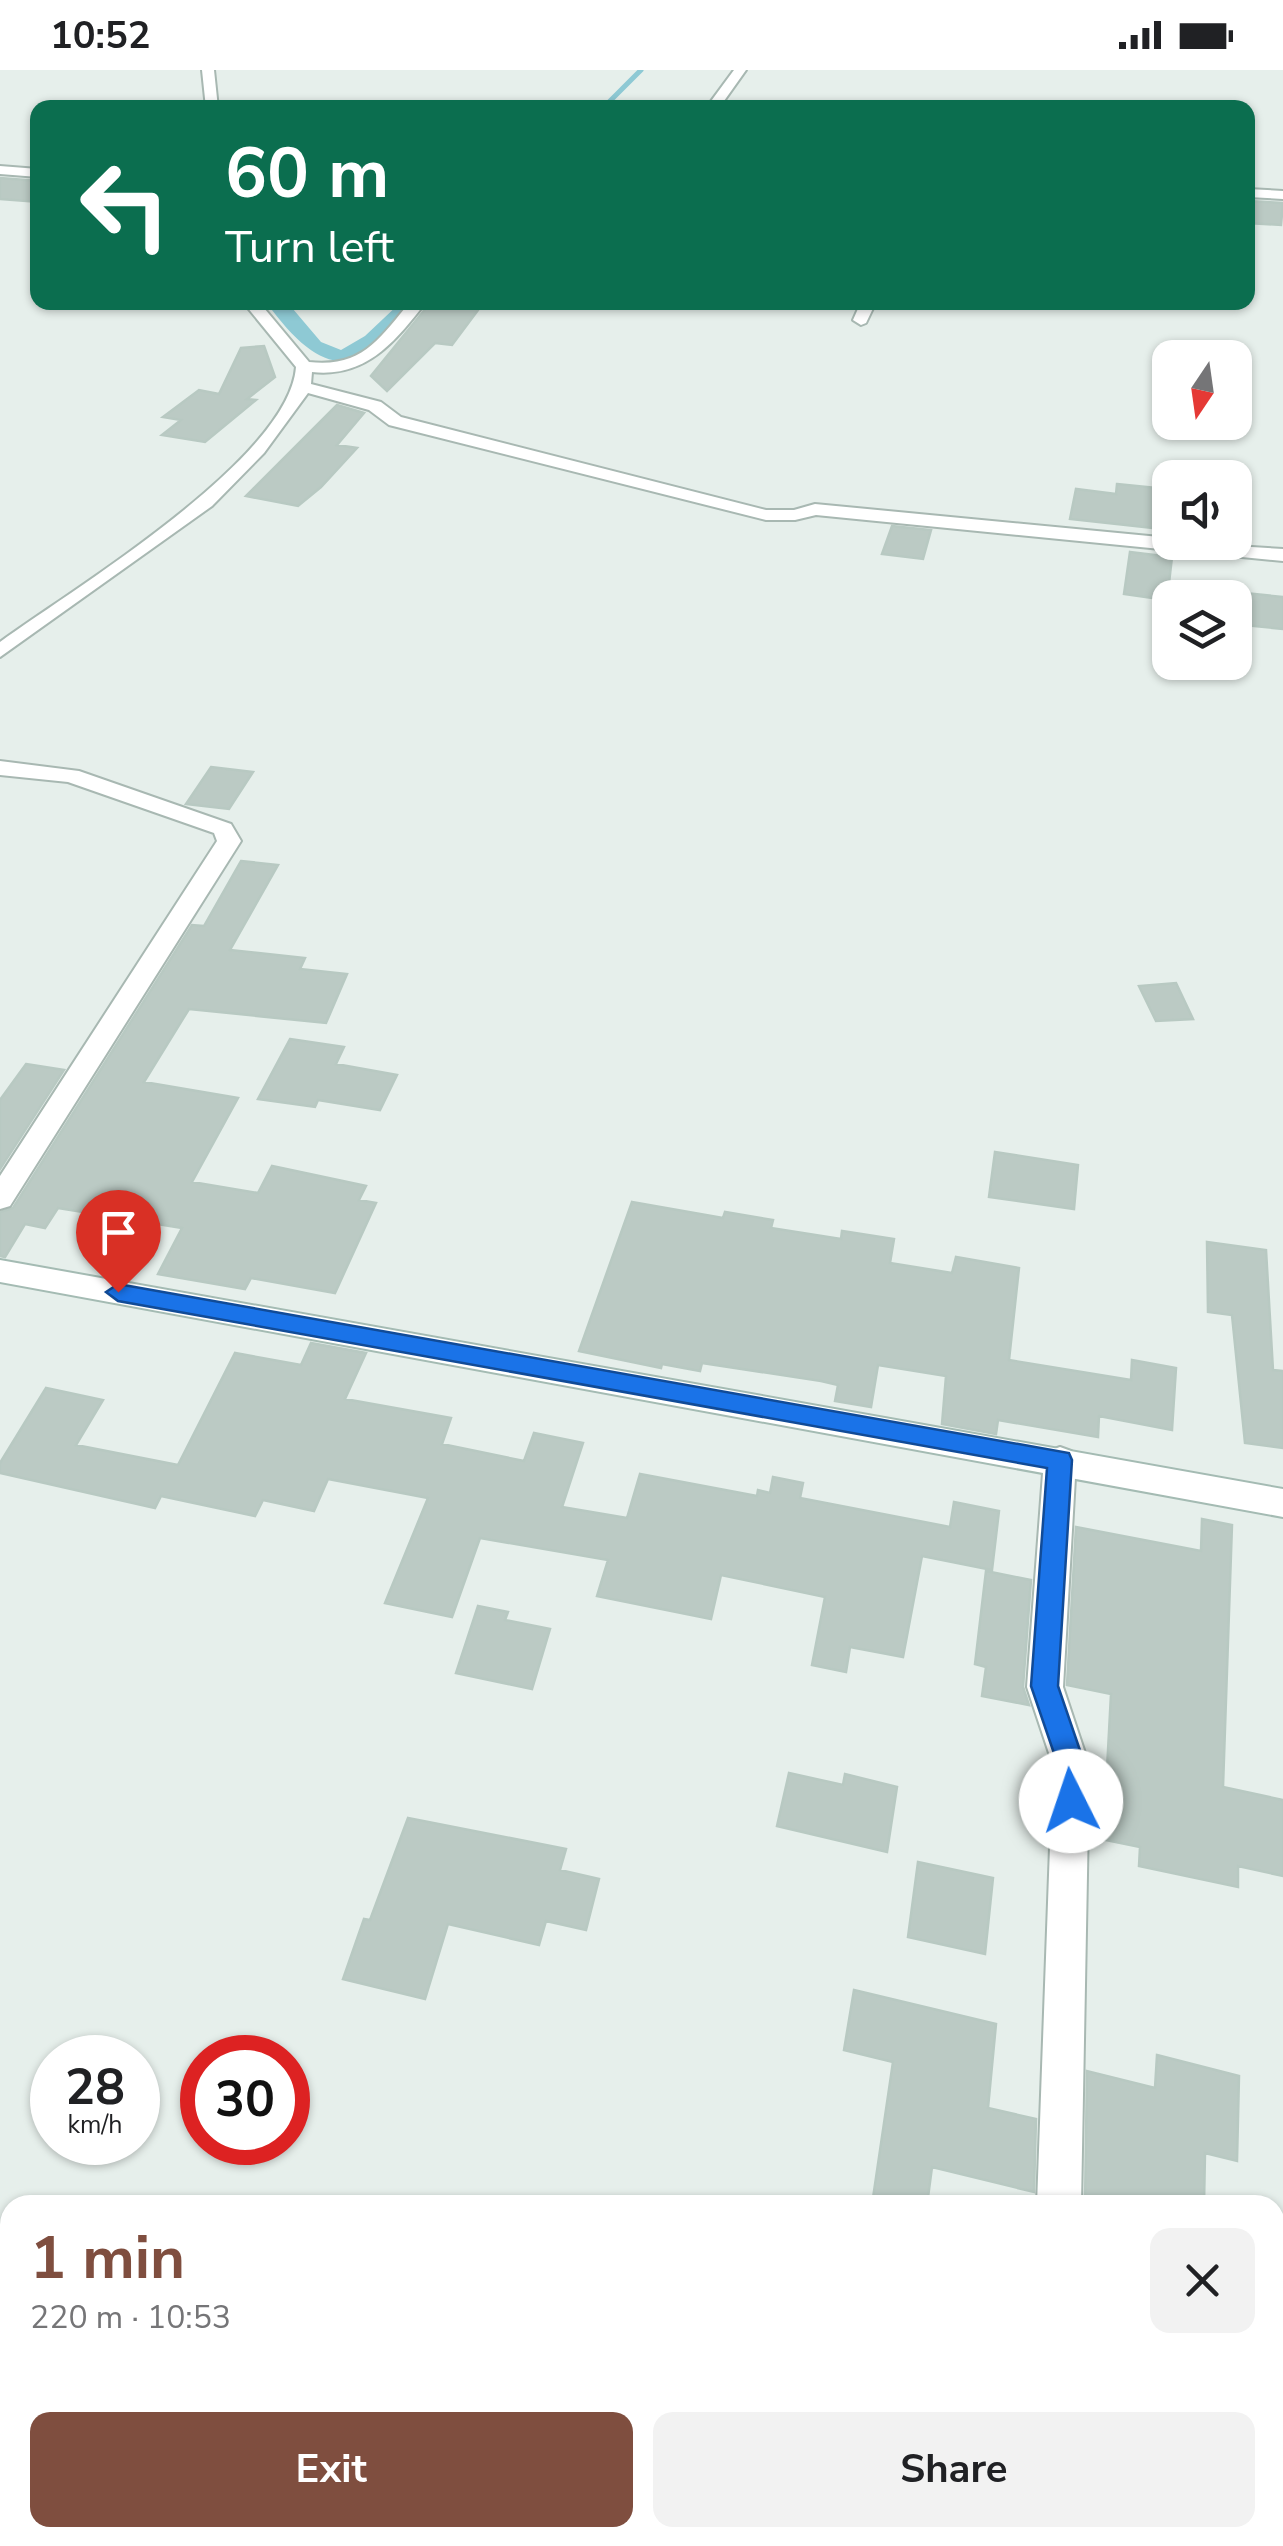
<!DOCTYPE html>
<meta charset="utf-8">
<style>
body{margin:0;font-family:"Nunito Sans",sans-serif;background:#f2f2f2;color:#202124;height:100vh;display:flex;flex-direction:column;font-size:38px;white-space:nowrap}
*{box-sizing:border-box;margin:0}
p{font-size:32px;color:#757577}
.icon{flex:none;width:55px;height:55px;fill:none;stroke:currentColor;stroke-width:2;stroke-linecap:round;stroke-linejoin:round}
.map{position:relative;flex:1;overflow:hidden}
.side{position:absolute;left:0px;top:2125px;width:1285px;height:352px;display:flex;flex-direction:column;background:#fff;border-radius:30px 30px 0 0;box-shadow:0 2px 8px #0004}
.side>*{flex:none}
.banner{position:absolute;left:30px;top:30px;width:1225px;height:210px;border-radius:20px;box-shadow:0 2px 8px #0004;background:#0b6e4f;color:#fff;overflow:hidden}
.needle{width:65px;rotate:193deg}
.fabs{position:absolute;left:1152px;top:270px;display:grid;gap:20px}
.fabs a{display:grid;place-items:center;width:100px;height:100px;border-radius:20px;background:#fff;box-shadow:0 2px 8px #0004;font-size:50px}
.speed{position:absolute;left:30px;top:1965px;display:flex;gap:20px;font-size:50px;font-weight:700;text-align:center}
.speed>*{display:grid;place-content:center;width:130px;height:130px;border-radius:50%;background:#fff;box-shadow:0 2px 8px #0004;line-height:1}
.speed small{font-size:25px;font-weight:400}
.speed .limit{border:15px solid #d22;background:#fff;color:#111}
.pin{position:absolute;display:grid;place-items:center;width:85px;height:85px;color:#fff;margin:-102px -42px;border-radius:50% 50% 50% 0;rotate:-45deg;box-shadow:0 0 10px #0007}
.pin .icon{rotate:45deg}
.me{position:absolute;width:110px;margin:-55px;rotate:356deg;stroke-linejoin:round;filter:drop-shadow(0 0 8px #0008)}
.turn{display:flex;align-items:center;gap:35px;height:210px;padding:0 30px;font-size:45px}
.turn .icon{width:130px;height:130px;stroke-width:2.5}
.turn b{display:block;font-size:70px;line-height:85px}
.round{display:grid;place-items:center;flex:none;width:105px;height:105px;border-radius:20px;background:#f2f2f2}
.head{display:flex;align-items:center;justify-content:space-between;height:170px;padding:0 30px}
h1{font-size:60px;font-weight:700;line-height:75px;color:#7f4e3f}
.action{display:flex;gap:20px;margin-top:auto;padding:20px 30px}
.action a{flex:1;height:115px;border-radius:20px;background:#7f4e3f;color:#fff;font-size:40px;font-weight:700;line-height:115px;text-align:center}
.action a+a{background:#f2f2f2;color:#202124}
.status{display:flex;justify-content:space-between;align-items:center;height:70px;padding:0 50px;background:#fff;direction:ltr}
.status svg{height:28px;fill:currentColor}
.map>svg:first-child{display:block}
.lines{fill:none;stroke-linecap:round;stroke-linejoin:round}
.stream{stroke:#8ec9d4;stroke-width:5}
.canal{fill:#8ec9d4;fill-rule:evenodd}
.building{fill:#bbcac4;stroke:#b8c9c2;stroke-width:2.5}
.street-casing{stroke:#a8b8b2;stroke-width:4}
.secondary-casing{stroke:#a4bbb3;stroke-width:4}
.street{fill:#fff;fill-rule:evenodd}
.secondary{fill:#fff;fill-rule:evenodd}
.route{fill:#1a73e8;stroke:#114b97;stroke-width:2.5}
</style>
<div class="status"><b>10:52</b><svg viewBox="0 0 49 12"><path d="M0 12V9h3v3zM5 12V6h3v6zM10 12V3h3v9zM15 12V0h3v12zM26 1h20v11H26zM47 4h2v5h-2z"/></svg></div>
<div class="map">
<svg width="1283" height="2476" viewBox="0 0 1283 2476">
<rect width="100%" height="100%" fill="#e6efeb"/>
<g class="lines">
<!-- stream -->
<path class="stream" d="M603 38 641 0"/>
<!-- canal -->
<path class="canal" d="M266 232H287L321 272 341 280 365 266 401 232H423C361 309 325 313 266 232Z"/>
</g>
<!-- building -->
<path class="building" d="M0 108 38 111V132L0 129Z
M1248 131 1283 133 1281 155 1248 153Z
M431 232H484L452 275 435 273 387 321 371 306Z
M264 276 275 307 247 329 256 330 205 372 162 365 181 350 163 347 199 320 219 324 241 278Z
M337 335 364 343 337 375 357 378 321 417 298 436 246 426Z
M1117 414 1158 418 1154 458 1070 449 1076 419 1116 424Z
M892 456 931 460 923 489 882 484Z
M1130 482 1172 487 1167 530 1124 524Z
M1235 522 1283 527V559L1235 554Z
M211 697 253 702 229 739 186 734Z
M241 791 278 795 230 880 305 888 300 899 347 904 326 953 189 939 144 1012 238 1028 192 1112 258 1123 272 1096 366 1116 359 1130 376 1133 335 1223 251 1208 245 1219 158 1204 182 1158 58 1138 45 1158 25 1154 5 1187 0 1186V1142L13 1138 192 855 204 856Z
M1176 913 1193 949 1156 951 1139 916Z
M290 969 344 977 336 994 397 1005 380 1040 318 1030 315 1037 258 1029Z
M26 994 64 1000 0 1099V1030Z
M995 1082 1078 1095 1074 1139 989 1127Z
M632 1132 723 1148 725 1142 773 1150 771 1158 841 1169 842 1161 894 1169 890 1193 952 1203 956 1187 1019 1198 1009 1290 1131 1310 1132 1290 1176 1298 1172 1360 1099 1346 1098 1367 998 1350 996 1364 942 1354 946 1306 878 1295 871 1337 835 1331 838 1315 821 1311 702 1293 700 1301 662 1294 661 1298 579 1281Z
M1207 1172 1266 1180 1273 1300 1283 1301V1378L1245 1373 1232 1245 1208 1242Z
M311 1273 366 1283 345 1329 451 1348 442 1374 524 1391 534 1363 583 1373 562 1437 627 1448 640 1404 757 1426 758 1420 770 1423 773 1407 803 1413 800 1428 950 1457 954 1432 999 1441 992 1500 922 1486 903 1587 850 1577 846 1602 812 1595 825 1527 721 1505 711 1549 597 1526 608 1490 480 1468 452 1547 385 1533 428 1428 328 1409 314 1441 263 1430 255 1446 161 1426 155 1438 0 1403V1393L46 1318 103 1330 76 1375 178 1395 235 1283 301 1295Z
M1202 1449 1232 1455 1223 1717 1283 1730V1806L1238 1796V1817L1139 1796 1140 1777 1091 1767 1093 1696 1107 1699 1111 1624 1067 1615 1076 1457 1201 1481Z
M986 1501 1031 1510 1023 1617 1029 1635 982 1626 986 1597 975 1594Z
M478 1536 508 1542 505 1550 550 1559 532 1619 456 1603Z
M789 1703 843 1715 845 1704 897 1717 887 1782 777 1756Z
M408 1748 566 1779 560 1800 599 1809 586 1860 546 1851 539 1875 448 1854 425 1929 343 1909 364 1849 370 1850Z
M918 1792 993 1808 985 1884 908 1867Z
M854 1920 996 1954 988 2038 1036 2049 1034 2122 932 2097 927 2135H903L873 2128 893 1992 844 1980Z
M1157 1985 1239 2006 1237 2091 1205 2083 1204 2135H1085L1087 2001 1155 2018Z"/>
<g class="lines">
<!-- street casing -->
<g class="street-casing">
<path id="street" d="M202 0H214L218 38H206Z
M734 0H746L719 38H706Z
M0 96 38 99V107L0 104Z
M1248 119 1283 121V129L1248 127Z
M243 232H259L309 292C362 298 379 269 410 232H426C395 272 366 308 312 302L311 314 381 332 401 347 766 440H794L815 434 1170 468V472L1283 479V491L816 445 795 450H766L389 355 369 340 308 323 264 383 212 436 0 587V572C74 518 289 389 296 297Z
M861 232H876L866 253 861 255 853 250Z
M0 691 79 701 231 754 241 771 10 1136 0 1139V1106L217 771 214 763 68 712 0 705Z
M1060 1377 1071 1381 1076 1390 1063 1617 1089 1695 1081 2135H1037L1053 1695 1027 1617 1044 1390 1049 1381Z
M1022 2468H1070V2476H1022Z"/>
</g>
<!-- secondary casing -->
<g class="secondary-casing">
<path id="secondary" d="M0 1190 1283 1419V1447L0 1212Z"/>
</g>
<!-- street -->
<use href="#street" class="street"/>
<!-- secondary -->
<use href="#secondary" class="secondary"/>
</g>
<!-- route -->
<path class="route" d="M118 1214 1069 1383 1072 1390 1058 1616 1085 1695V1731L1081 1741 1071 1745 1061 1741 1057 1731 1058 1695 1031 1616 1047 1398 118 1231 106 1222Z"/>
</svg>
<div class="fabs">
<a><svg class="needle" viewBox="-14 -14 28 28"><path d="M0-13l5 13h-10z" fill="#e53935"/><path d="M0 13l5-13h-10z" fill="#757577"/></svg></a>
<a><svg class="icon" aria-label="sound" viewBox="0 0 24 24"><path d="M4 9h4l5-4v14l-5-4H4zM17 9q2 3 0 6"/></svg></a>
<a><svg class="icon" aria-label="layers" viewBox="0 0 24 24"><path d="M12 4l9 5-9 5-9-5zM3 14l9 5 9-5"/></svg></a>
</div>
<div class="speed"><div>28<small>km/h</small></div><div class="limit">30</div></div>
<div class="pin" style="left:118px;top:1222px;background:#d93025"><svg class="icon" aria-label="arrive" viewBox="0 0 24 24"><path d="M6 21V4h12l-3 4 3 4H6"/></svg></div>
<svg class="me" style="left:1071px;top:1731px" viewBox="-20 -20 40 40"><circle r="19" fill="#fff"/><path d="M0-13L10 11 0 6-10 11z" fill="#1a73e8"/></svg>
<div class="banner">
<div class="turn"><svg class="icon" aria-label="left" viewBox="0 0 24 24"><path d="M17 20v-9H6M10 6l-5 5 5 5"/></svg><div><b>60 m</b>Turn left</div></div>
</div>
<section class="side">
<div class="head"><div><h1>1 min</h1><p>220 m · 10:53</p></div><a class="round"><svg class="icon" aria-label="close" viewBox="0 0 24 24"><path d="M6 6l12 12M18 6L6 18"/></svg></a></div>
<div class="action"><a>Exit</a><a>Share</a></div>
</section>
</div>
